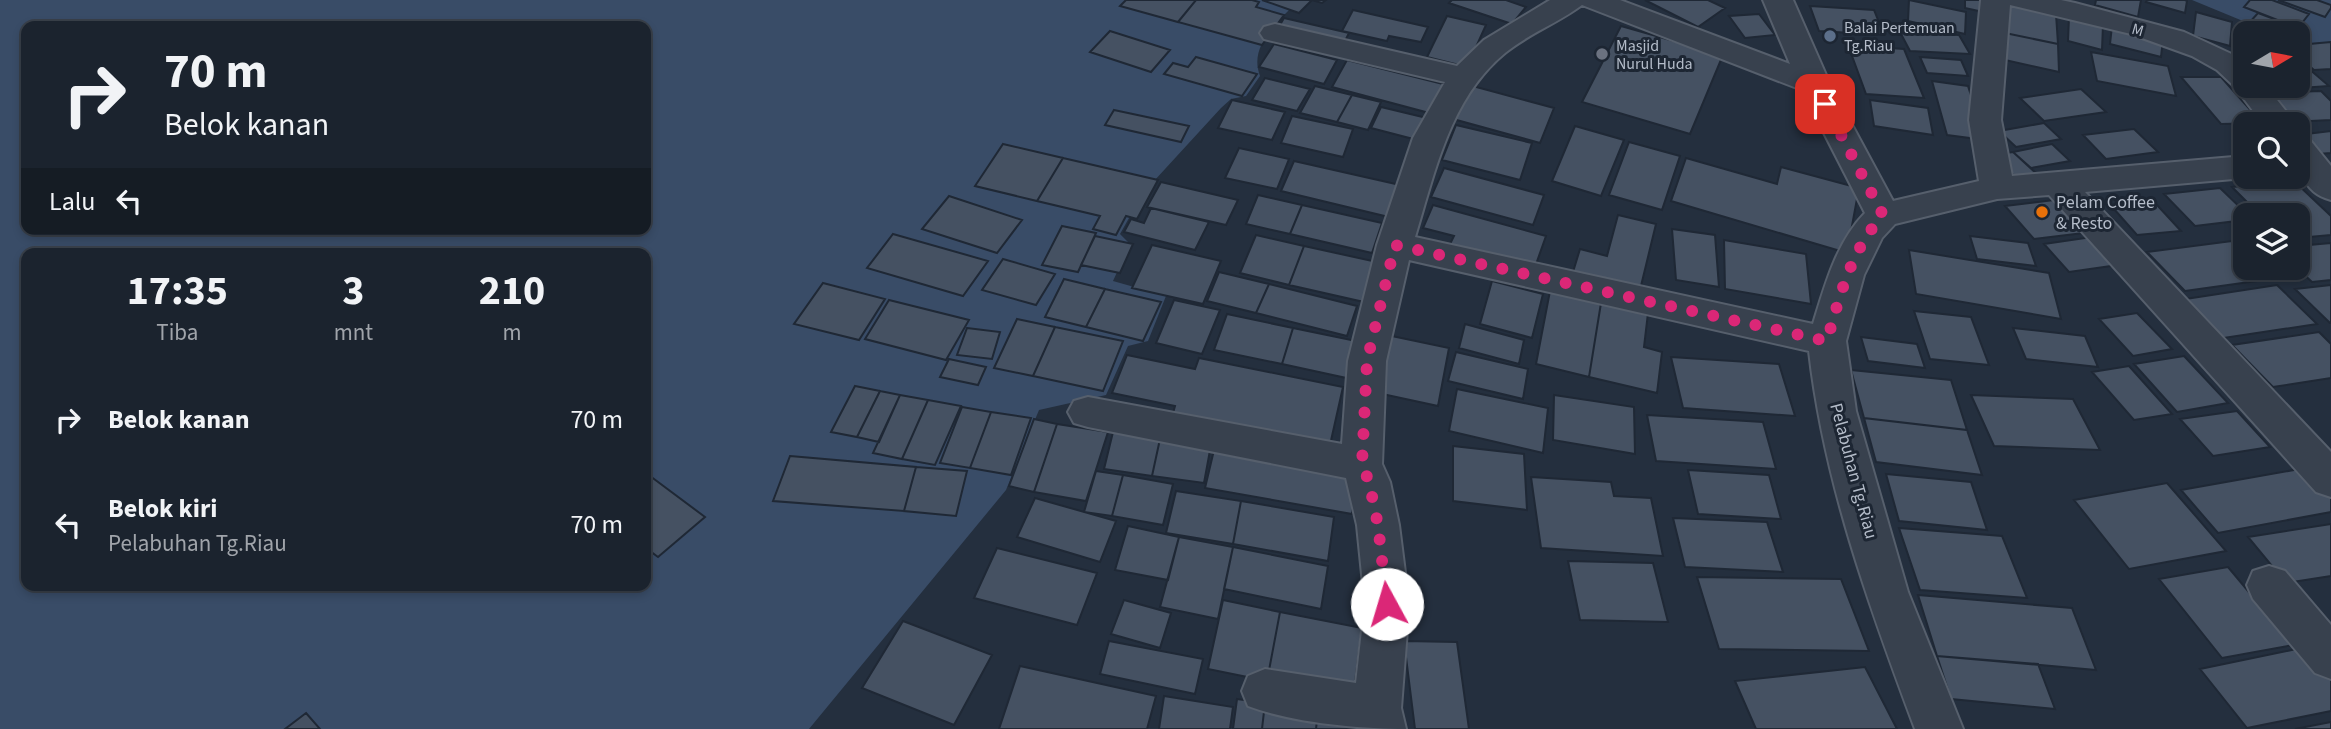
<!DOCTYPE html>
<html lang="id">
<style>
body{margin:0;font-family:"Source Sans 3",sans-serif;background:#282f3a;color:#f1f3f6;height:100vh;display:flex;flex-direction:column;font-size:26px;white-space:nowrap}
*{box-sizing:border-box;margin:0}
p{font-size:23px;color:#a0a4aa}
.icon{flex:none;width:38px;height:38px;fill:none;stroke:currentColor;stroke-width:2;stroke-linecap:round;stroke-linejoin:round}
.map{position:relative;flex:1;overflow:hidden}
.panel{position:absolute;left:21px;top:248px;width:630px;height:343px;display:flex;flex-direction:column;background:#1b232e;border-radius:14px;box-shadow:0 4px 10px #0003,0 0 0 2px #39404a}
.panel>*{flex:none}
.banner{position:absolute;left:21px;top:21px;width:630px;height:214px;border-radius:14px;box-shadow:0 4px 10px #0003,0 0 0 2px #39404a;background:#1b232e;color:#f1f3f6;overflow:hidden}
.needle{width:46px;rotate:80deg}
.buttons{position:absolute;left:2233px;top:21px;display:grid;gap:14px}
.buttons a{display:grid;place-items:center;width:77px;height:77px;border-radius:14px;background:#1b232e;box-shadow:0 4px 10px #0003,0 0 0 2px #39404a;font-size:35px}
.pin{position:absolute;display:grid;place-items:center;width:60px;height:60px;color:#fff;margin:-30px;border-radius:14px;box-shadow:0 4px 10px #0006}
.me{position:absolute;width:77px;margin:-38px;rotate:354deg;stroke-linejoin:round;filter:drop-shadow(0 0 5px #0008)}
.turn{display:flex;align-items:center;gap:24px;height:147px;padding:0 28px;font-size:32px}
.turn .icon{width:91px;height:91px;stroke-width:2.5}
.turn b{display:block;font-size:49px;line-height:60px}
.then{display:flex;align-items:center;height:66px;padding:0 28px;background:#0003;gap:14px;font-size:26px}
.eta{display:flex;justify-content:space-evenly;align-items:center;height:119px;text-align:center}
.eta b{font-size:42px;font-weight:700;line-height:49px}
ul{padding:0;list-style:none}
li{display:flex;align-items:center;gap:21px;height:105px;padding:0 28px}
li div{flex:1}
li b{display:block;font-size:26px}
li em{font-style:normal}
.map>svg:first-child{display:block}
.water{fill:#394c67;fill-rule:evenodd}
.building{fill:#455162;stroke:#1f2835;stroke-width:2}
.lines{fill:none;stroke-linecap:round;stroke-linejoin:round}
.street-casing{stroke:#565f6c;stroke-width:4}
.street{fill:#38414e;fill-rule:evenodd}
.route{stroke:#db2777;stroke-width:12;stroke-dasharray:0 21.6}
.service-dot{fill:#5c6f8a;stroke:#1d2633;stroke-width:2.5}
.worship-dot{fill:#6b7280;stroke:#1d2633;stroke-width:2.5}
.food-dot{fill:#e8710a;stroke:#1d2633;stroke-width:2.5}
.labels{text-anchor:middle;stroke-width:6;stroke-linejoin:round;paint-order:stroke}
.far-poi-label{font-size:16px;fill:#b4bcc9;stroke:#1d2633;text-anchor:start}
.far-street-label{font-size:16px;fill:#b4bcc9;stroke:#1d2633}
.poi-label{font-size:18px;fill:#b4bcc9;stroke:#1d2633;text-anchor:start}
.street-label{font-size:18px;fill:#b4bcc9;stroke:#1d2633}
</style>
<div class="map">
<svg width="2331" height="729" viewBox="0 0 2331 729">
<rect width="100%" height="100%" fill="#242f3e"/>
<!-- water -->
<path class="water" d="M0 0H1299C1279 21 1248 45 1260 76L1246 96 1231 99 1221 108 1143 193 1120 234 1130 244 1113 281 1166 296 1148 341 1128 346 1106 395 1039 410 1006 490 809 729H0ZM26 26H646V229H26ZM26 254H646V586H26Z
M2192 0H2331V65L2298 47V33H2272Z"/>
<!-- building -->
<path class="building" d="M1126 0H1196L1178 22 1120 6Z
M1196 0H1252L1259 2 1256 7 1284 15 1262 45 1178 22Z
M1262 0H1326L1322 3 1312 0 1299 13Z
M1452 0H1506L1526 7 1512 24 1449 3Z
M1645 0H1708L1725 8 1698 27Z
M1909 0 1966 12 1965 34 1908 21Z
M1965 0H1991L1992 14 1965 8Z
M2096 0H2141L2138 17 2095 5Z
M2147 0H2185L2187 1 2185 13 2146 2Z
M2250 0H2272L2309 14 2298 28 2244 7Z
M2278 0H2317L2331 5V8L2325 17Z
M2005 4 2056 14 2058 44 2005 33Z
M1810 6 1874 10 1884 35 1819 31Z
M1353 10 1428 27 1421 42 1389 36 1387 41 1342 31Z
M2196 12 2232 22 2230 46 2193 36Z
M2258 13 2298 28 2293 33 2241 32Z
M1759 14 1775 35 1745 38 1729 16Z
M1447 16 1486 25 1467 67 1427 57Z
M2069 17 2103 25 2102 50 2068 41Z
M1284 18 1349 33 1343 45 1277 30Z
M1621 26 1723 55 1690 134 1582 102Z
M2112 26 2163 39 2161 57 2110 44Z
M1110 31 1170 50 1151 72 1090 52Z
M1900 32 1959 35 1970 54 1910 51Z
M2005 33 2058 44 2059 72 2005 60Z
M2331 42V69L2314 70 2298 56V45Z
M1274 44 1337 60 1324 84 1259 67Z
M1848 45 1904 49 1924 98 1866 94Z
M2091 52 2168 66 2176 96 2097 81Z
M1196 57 1257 74 1242 96 1164 74 1173 63 1188 67Z
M1920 57 1961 60 1968 76 1927 73Z
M1347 60 1447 85 1433 114 1332 87Z
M2298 68H2308L2329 86 2271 90 2266 86H2298Z
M2181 77H2221L2262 123 2221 124Z
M1265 78 1310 89 1297 111 1252 100Z
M1932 81 1968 86 1985 140 1947 135Z
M1469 85 1554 108 1540 143 1453 119Z
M1315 86 1352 95 1337 122 1300 113Z
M2081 89 2106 112 2044 121 2020 98Z
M2321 91 2331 101V120L2290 122 2262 93Z
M1352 95 1381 102 1368 130 1337 122Z
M1232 100 1285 112 1272 140 1218 128Z
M1870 100 1928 108 1933 135 1874 126Z
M1381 107 1431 119 1421 141 1371 128Z
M1114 110 1189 126 1181 142 1105 125Z
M1292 116 1353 129 1343 157 1281 143Z
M2044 123 2061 139 2016 147 1999 131Z
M1456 125 1532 143 1520 180 1442 160Z
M1575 126 1624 140 1601 196 1552 181Z
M2134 129 2158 152 2106 159 2083 135Z
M2331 131V153L2318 154 2298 135Z
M1629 142 1680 156 1662 210 1609 195Z
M1003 144 1063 158 1037 201 975 186Z
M2052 144 2070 161 2031 168 2013 152Z
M1239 148 1289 159 1277 189 1225 178Z
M2013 152 2038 175 2018 179 1993 155Z
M1063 158 1158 180 1137 219 1126 216 1116 235 1093 229 1100 216 1037 201Z
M1686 158 1777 184 1781 167 1859 188 1847 253 1671 201Z
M1294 161 1409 187 1397 219 1281 191Z
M1444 168 1544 195 1533 225 1431 197Z
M2294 181 2331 216V235L2298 238V215H2260L2232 187Z
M1161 182 1238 200 1226 225 1147 207Z
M2220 188 2248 215H2245V220L2195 226 2164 194Z
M1258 195 1302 205 1290 234 1246 224Z
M949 196 1022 220 997 253 922 229Z
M2062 199 2092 232 2034 239 2005 206Z
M1302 205 1382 223 1372 253 1290 234Z
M1433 205 1546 236 1534 270 1449 246 1454 236 1423 228Z
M2157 205 2181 231 2137 235 2114 209Z
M1151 208 1209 222 1195 250 1124 232 1131 219 1144 223Z
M1618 215 1656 224 1640 290 1573 272 1580 249 1607 256Z
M1062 226 1096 233 1078 272 1042 265Z
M1672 229 1715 235 1719 287 1676 280Z
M893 234 988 261 963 296 867 268Z
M1256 235 1304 246 1289 285 1240 273Z
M1095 236 1133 244 1120 273 1081 265Z
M1970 236 2028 243 2036 266 1977 259Z
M2092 237 2118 265 2069 272 2044 244Z
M1724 240 1806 254 1811 304 1725 289Z
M2232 241 2245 254V268H2260L2271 279 2185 291 2147 252Z
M2331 243V280L2312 282 2297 268 2298 246Z
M1152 245 1221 261 1203 304 1132 288Z
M1304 246 1377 262 1364 302 1289 285Z
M1909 250 2049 273 2061 319 1916 294Z
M1003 259 1055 274 1036 305 982 290Z
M1219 272 1269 284 1256 313 1207 301Z
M1064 279 1105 289 1086 327 1045 317Z
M1492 281 1543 294 1532 338 1480 324Z
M823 283 885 299 859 340 794 324Z
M1269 284 1357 306 1347 336 1256 313Z
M2277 285 2317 324 2217 339 2179 300Z
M2331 285V323H2330L2295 289Z
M1105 289 1161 302 1143 341 1086 327Z
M1550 291 1601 303 1589 377 1536 364Z
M889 300 969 320 946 360 865 339Z
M1174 300 1220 310 1202 354 1156 343Z
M1601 303 1648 313 1644 347 1662 352 1657 393 1589 377Z
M1914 311 1971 317 1989 365 1930 359Z
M2137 313 2172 349 2133 356 2099 319Z
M1227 314 1293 328 1282 364 1214 350Z
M1017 319 1055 327 1033 376 994 368Z
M1465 324 1524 340 1519 364 1459 348Z
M1055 327 1123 341 1103 391 1033 376Z
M967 328 1000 332 992 359 957 355Z
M1293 328 1361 342 1351 379 1282 364Z
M2013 328 2085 336 2098 367 2026 359Z
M2319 332 2331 344V378L2273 387 2232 345Z
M1387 335 1449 348 1438 406 1373 392Z
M1861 337 1917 344 1925 368 1868 361Z
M1456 352 1528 369 1523 399 1448 381Z
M1127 355 1195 369 1199 358 1343 387 1328 454 1171 420 1175 406 1112 393Z
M2184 356 2228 403 2177 412 2134 364Z
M1671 357 1779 364 1795 416 1683 408Z
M949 359 986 367 978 385 940 377Z
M2129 366 2172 414 2134 420 2092 372Z
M1851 370 1951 380 1967 430 1864 418Z
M855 386 880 391 857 437 831 432Z
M1457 389 1548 408 1543 453 1449 431Z
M880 391 900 395 879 442 857 437Z
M900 395 928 400 902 459 873 453Z
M1554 395 1634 407 1635 454 1553 440Z
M1971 395 2073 399 2100 450 1994 446Z
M928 400 961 406 935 465 902 459Z
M962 407 991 412 970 468 940 463Z
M2237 411 2270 447 2213 456 2180 419Z
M991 412 1031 418 1011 475 970 468Z
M1647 415 1763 422 1776 469 1656 461Z
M1864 418 1967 430 1982 475 1876 462Z
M1034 419 1057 424 1034 492 1009 486Z
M1057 424 1108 432 1086 501 1034 492Z
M1113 432 1160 439 1152 476 1104 469Z
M1160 439 1211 445 1204 483 1152 476Z
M1453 446 1524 454 1527 510 1453 501Z
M1214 450 1357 474 1352 514 1205 488Z
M790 456 916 467 904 511 773 501Z
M916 467 967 471 956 516 904 511Z
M2305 468 2331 495V512L2218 533 2181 490Z
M1688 470 1769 475 1781 519 1698 514Z
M1096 471 1123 475 1112 516 1084 512Z
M646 473 705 517 658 557 646 548Z
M1886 474 1971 482 1987 530 1899 521Z
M1123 475 1173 484 1163 525 1112 516Z
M1531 477 1611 482 1614 496 1651 498 1663 556 1541 548Z
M2167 483 2226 551 2129 569 2074 500Z
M1176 491 1241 501 1233 544 1166 533Z
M1035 498 1116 521 1100 562 1017 537Z
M1241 501 1334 517 1328 561 1233 544Z
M1673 518 1767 522 1783 572 1685 567Z
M2331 524V576L2286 583 2248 537Z
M1128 526 1179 537 1168 580 1115 570Z
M1899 528 2002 536 2027 598 1920 590Z
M1179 537 1233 547 1218 619 1160 607Z
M1233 547 1328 566 1321 609 1224 589Z
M997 548 1097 573 1077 625 974 598Z
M1568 561 1653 563 1668 622 1580 620Z
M2228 567 2293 645 2222 658 2159 579Z
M1697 577 1841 579 1869 651 1719 649Z
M1918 595 2072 608 2096 670 1937 656Z
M1124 600 1171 613 1160 648 1111 634Z
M1223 600 1280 612 1267 681 1208 669Z
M1280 612 1362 628 1353 698 1267 681Z
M903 621 992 655 954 725 862 688Z
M1109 641 1203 659 1195 694 1100 674Z
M1404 641 1457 642 1469 729H1415Z
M2311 646 2331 668V711L2247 728 2200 669Z
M1937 656 2038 664 2055 709 1951 699Z
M1020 666 1156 696 1147 729H999Z
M1865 667 1897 729H1756L1735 681Z
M1164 696 1233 707 1230 729H1159Z
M1237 699 1265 703 1262 729H1233Z
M1265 703 1318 711 1316 729H1262Z
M1318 711 1370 719V729H1316Z
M306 713 320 729H285Z
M2331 722V729H2295Z"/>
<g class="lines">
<!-- street casing -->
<g class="street-casing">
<path id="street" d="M1550 0H1620L1790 64 1763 0H1793L1830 84 1893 201 1979 181 1969 120 1981 0H2061L2075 3 2184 32 2238 57 2245 64V86H2266L2296 124H2263L2235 87 2217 70 2192 56 2131 34 2010 5 2001 120 2012 176 2245 156V177H2249L2245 178 2085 192 2331 452V497L2316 492 2049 195 1997 199 1895 224 1882 238 1864 275 1846 341 1856 411 1908 592 1963 729H1915C1869 606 1824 482 1809 351L1409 260 1386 361 1382 464 1390 482 1399 525 1409 604 1401 708 1406 729C1360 729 1293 723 1248 706L1242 691 1248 676 1265 669 1356 683 1365 604 1357 525 1346 478 1088 427 1074 423 1068 412 1074 401 1088 397 1342 444 1348 361 1377 245 1413 138 1445 82 1264 39 1260 33 1264 27 1275 24 1457 66 1484 40ZM1582 5 1802 90 1865 213C1836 243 1825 285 1813 324L1415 237C1435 172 1450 98 1505 53 1528 34 1558 23 1582 5Z
M2298 136 2310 140 2331 166V200C2300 192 2297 164 2298 136Z
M2269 566 2285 571 2331 625V679L2315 673 2253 599 2247 585 2253 571Z"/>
</g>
<!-- street -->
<use href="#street" class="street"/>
</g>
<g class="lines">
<!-- route -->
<path class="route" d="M1387 604 1378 525 1369 482 1362 464 1367 361 1395 245 1827 341C1840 295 1851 250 1883 215L1825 104"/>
</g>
<!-- markers -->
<circle class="service-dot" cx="1830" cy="36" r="7"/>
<circle class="worship-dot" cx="1602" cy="54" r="7"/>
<circle class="food-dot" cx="2042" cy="212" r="7"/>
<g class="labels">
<!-- far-poi labels -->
<g class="far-poi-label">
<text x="1844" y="33">Balai Pertemuan<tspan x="1844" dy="18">Tg.Riau</tspan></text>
<text x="1616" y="51">Masjid<tspan x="1616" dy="18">Nurul Huda</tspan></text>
</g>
<!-- far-street labels -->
<g class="far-street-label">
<text transform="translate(2138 29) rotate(16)" y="6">M</text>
</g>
<!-- poi labels -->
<g class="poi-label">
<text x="2056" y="208">Pelam Coffee<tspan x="2056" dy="21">&amp; Resto</tspan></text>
</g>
<!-- street labels -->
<g class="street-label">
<text transform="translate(1854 471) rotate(75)" y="6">Pelabuhan Tg.Riau</text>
</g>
</g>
</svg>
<div class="buttons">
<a><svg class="needle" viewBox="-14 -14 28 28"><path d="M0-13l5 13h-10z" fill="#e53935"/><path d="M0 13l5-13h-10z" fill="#a0a4aa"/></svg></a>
<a><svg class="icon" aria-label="search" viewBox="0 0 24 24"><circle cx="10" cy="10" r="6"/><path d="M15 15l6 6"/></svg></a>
<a><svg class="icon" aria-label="layers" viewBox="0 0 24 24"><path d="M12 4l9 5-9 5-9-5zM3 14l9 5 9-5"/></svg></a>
</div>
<div class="pin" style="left:1825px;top:104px;background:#d93025"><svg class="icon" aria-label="arrive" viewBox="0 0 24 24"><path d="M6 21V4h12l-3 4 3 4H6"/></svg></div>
<svg class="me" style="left:1387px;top:604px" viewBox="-20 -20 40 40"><circle r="19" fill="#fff"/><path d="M0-13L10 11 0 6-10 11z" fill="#db2777"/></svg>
<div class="banner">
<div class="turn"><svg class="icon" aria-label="right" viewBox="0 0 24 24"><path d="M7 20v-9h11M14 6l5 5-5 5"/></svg><div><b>70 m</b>Belok kanan</div></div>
<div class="then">Lalu<svg class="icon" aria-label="left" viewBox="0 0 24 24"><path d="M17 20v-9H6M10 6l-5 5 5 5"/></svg></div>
</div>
<section class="panel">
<div class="eta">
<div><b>17:35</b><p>Tiba</p></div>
<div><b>3</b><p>mnt</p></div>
<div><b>210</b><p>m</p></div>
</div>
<ul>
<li><svg class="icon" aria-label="right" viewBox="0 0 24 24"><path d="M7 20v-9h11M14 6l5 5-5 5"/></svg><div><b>Belok kanan</b></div><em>70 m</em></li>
<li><svg class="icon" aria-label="left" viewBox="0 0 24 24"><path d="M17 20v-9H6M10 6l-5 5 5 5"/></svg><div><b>Belok kiri</b><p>Pelabuhan Tg.Riau</p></div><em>70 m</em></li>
</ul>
</section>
</div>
